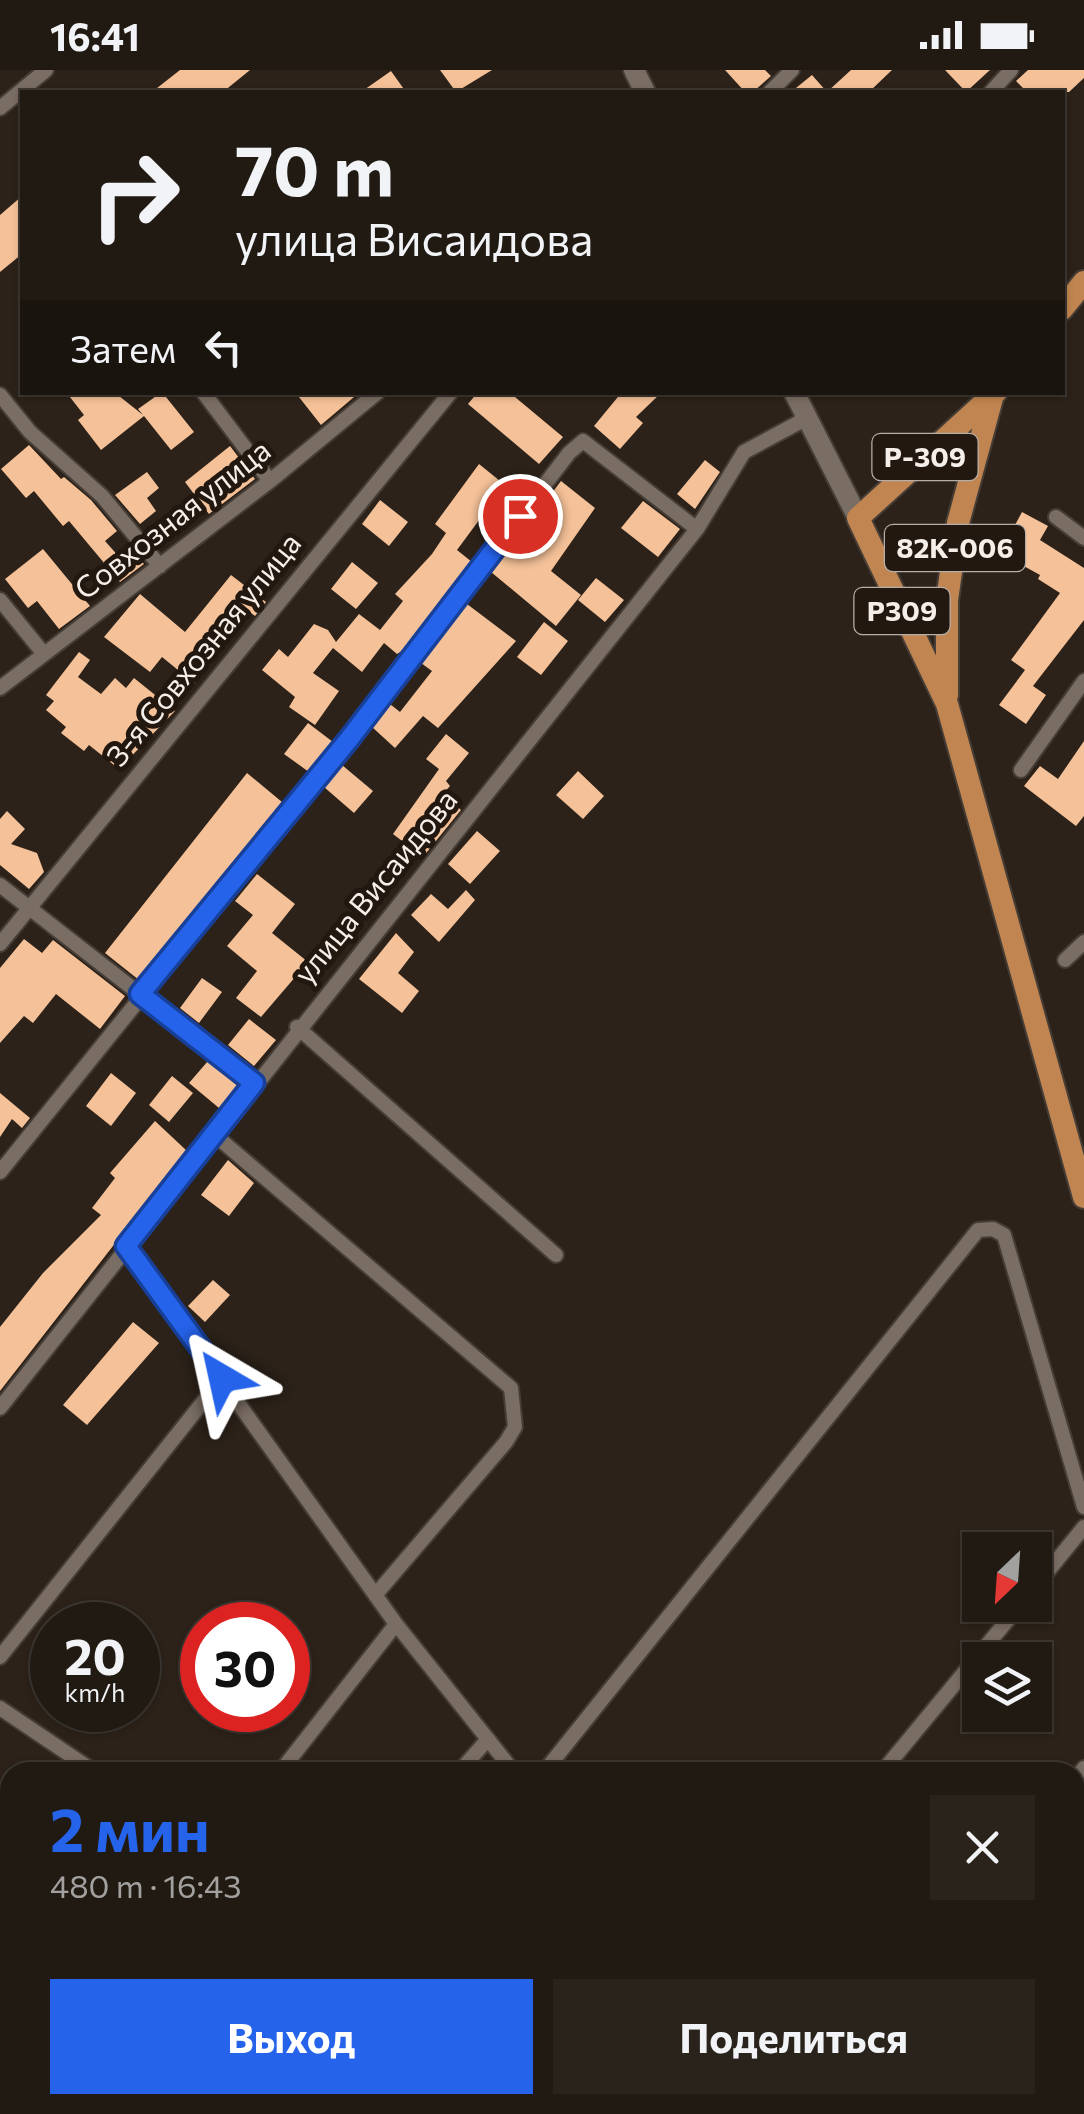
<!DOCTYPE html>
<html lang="ru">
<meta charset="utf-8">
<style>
body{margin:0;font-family:Commissioner,sans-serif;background:#29231c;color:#f1f3f6;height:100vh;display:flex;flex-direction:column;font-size:38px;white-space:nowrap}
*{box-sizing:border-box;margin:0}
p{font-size:32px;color:#a2a1a0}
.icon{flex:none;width:55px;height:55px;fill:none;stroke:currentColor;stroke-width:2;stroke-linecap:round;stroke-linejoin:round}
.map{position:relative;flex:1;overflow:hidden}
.sheet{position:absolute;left:0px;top:1692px;width:1085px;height:352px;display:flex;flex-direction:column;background:#211a13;border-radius:30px 30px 0 0;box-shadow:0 2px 8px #0004,0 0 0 2px #3e3833}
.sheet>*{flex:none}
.hud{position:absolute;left:20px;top:20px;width:1045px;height:305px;border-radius:0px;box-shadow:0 2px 8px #0004,0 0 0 2px #3e3833;background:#211a13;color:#f1f3f6;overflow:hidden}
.needle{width:65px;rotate:205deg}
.fabs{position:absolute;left:962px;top:1462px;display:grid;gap:20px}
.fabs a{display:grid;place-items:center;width:90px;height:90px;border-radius:0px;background:#211a13;box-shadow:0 2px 8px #0004,0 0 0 2px #3e3833;font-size:50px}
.speed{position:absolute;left:30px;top:1532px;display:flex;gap:20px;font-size:50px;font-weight:700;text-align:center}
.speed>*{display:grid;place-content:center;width:130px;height:130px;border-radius:50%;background:#211a13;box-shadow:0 2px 8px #0004,0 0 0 2px #3e3833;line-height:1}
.speed small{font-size:25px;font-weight:400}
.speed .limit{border:15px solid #d22;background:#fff;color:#111}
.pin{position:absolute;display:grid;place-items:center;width:85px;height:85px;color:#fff;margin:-42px;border:5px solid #fff;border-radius:50%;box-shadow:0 2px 10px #0007}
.me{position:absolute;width:110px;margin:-55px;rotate:324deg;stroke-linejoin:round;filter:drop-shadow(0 0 8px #0008)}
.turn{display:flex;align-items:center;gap:35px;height:210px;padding:0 50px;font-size:45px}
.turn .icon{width:130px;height:130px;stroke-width:2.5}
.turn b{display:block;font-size:70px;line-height:85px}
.then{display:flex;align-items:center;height:95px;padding:0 50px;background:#0003;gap:20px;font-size:38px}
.round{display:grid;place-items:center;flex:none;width:105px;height:105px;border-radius:0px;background:#29231c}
.summary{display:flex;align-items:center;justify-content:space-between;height:170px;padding:0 50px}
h1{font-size:60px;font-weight:700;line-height:75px;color:#2563eb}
.cta{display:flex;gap:20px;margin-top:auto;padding:20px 50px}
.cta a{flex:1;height:115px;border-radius:0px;background:#2563eb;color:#fff;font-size:40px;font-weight:700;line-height:115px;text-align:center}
.cta a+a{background:#29231c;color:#f1f3f6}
.status{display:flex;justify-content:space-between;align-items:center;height:70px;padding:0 50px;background:#211a13;direction:ltr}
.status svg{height:28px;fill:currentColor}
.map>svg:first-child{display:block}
.building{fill:#f4c198}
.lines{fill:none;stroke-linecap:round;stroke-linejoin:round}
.street-casing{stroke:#463d36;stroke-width:18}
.secondary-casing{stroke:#463d36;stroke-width:24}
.primary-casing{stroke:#463d36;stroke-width:26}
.street{stroke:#7a6d63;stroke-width:14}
.secondary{stroke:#7a6d63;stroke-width:20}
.primary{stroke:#c08550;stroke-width:22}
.route-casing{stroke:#184099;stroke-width:25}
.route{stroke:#2563eb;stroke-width:18}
.labels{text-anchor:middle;stroke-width:10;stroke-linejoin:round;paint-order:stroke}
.shield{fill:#221810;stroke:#b6aea8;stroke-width:2.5}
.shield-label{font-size:28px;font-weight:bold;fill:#f6eee9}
.street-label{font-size:30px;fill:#f6eee9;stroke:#221810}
</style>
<div class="status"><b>16:41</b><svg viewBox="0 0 49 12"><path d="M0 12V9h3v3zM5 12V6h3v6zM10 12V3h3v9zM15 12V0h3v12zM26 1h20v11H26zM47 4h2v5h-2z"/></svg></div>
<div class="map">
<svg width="1084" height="2044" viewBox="0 0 1084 2044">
<rect width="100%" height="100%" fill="#2c2219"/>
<!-- building -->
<path class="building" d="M180 0H250L223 22H152Z
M440 0H492L456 22Z
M725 0H765L771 6 753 22H745Z
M851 0H892L869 22H791L812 5 827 22Z
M945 0H990L966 22Z
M1028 0H1084V8L1069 22H1027L1016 11Z
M391 1 406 22H361Z
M22 126V184L0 202V145Z
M66 322H114L143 345 138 339 162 322 194 362 171 380 144 346 101 380 78 350 84 345Z
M295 322H360L321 355Z
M478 322H509L563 367 539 394 468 334Z
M622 322H662L636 347 643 353 620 379 594 356Z
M29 375 61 409 64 407 91 430 117 461 105 471 121 489 133 480 144 494 120 512 69 451 63 456 34 421 26 428 1 399Z
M230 376 255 409 209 444 185 412Z
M705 390 720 402 695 439 677 424Z
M479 394 505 415 457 480 472 492 405 579 397 584 384 573 362 602 333 578 313 603 339 621 315 655 289 637 295 627 262 600 279 579 288 587 314 554 328 560 336 572 359 544 380 560 403 531 395 524 432 484 446 463 435 454Z
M147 402 159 418 147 428 156 441 140 454 115 425Z
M561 411 595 438 551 501 581 525 556 556 491 502Z
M380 430 408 452 389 476 362 454Z
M643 431 680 459 658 487 621 458Z
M1022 442 1048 456 1040 470 1084 498V550L1033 616 1046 625 1026 654 999 635 1025 600 1011 590 1060 523 1038 509 1040 505 1000 483Z
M43 479 90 536 59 559 37 531 28 538 5 509Z
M352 492 378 513 356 539 331 519Z
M231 505 266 532 255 546 238 533 214 562 226 573 194 613 162 587 150 602 104 567 140 524 185 562Z
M596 508 624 530 605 552 578 530Z
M467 534 516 571 438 658 423 646 395 678 372 657 390 634 400 642 432 601 421 593Z
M544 552 568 571 541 605 517 587Z
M79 582 90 590 78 607 101 624 115 608 126 618 134 608 175 641 119 699 89 675 84 681 61 663 66 657 46 640 54 631 46 625Z
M308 653 333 672 309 702 284 684Z
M446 664 469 683 446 711 450 716 443 724 461 740 423 787 393 764 439 699 426 689Z
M1084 671V746L1076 756 1024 716 1040 696 1058 709Z
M342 695 373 721 354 743 324 717Z
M578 701 604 726 583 749 556 725Z
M247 703 282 732 139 910 105 883Z
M7 741 25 759 11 774 37 783 44 802 29 819 0 795V749Z
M477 761 500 781 470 814 448 794Z
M257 804 295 834 272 863 308 892 261 947 236 928 257 901 227 876 253 845 235 831Z
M466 820 475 830 439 872 411 845 431 824 448 839Z
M396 863 414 882 398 903 419 921 402 943 359 909Z
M24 869 42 883 53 870 125 926 100 959 56 924 33 953 24 946 0 973V898Z
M202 908 222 922 199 953 180 938Z
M249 949 276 970 254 996 228 975Z
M208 991 238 1016 219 1038 189 1013Z
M111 1003 136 1023 111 1056 86 1036Z
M172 1006 193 1023 169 1052 149 1035Z
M0 1023 30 1048 22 1058 12 1049 0 1067Z
M155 1051 187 1081 0 1321V1257L43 1203 101 1145 92 1138 115 1108 110 1103Z
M228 1090 254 1113 229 1146 201 1125Z
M213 1210 230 1225 205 1252 188 1236Z
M133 1252 159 1273 87 1355 63 1335Z"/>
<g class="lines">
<!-- street casing -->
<g class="street-casing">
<path id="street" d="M770 22 792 0
M991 22 1011 0
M0 38 46 0
M203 322 270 411
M0 325 30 362 102 426 160 496
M1056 447 1084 468
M0 530 44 584
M0 618 270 411 378 322
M1021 700 1084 611
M0 815 254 1013
M0 874 451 322
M1065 890 1084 872
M297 957 556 1185
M216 1066 511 1318 515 1357 506 1372 377 1523
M0 1102 350 668 569 383 583 371 697 459
M126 1176 396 1554 514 1702
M0 1338 697 459 744 382 807 348
M1035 1517 1084 1457
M0 1587 222 1308
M0 1638 95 1702
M280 1702 396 1554
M459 1702 488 1669
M544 1702 978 1160 993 1159 1004 1165 1084 1437
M882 1702 1020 1535
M1075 1710 1084 1698
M0 1807 10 1794
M563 2035 575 2044
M5 2044 13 2035
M175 2044 183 2035
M367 2044 375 2035
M548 2044 555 2035
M812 2044 819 2035"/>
</g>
<!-- secondary casing -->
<g class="secondary-casing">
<path id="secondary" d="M634 0 645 22
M794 322 858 448"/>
</g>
<!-- primary casing -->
<g class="primary-casing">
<path id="primary" d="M1062 239 1084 212
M996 322 858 448 947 634 1084 1127
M947 625V530L958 453 992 328"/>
</g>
<!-- street -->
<use href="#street" class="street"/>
<!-- secondary -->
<use href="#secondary" class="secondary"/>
<!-- primary -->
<use href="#primary" class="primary"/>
</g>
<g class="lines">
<!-- route casing -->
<g class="route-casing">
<path id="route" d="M222 1308 126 1176 254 1013 140 924 350 668 520 446"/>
</g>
<!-- route -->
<use href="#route" class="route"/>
</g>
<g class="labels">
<!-- shield labels -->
<g class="shield">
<rect x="872.5" y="364" width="105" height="46" rx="8"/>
<rect x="885" y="455" width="140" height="46" rx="8"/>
<rect x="854.5" y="518" width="95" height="46" rx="8"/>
</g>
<g class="shield-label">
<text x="925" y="397">Р-309</text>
<text x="955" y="488">82К-006</text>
<text x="902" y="551">Р309</text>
</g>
<!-- street labels -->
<g class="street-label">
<text transform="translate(173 450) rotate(-38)" y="10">Совхозная улица</text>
<text transform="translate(204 580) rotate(-51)" y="10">3-я Совхозная улица</text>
<text transform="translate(376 817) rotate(-51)" y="10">улица Висаидова</text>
</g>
</g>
</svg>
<div class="fabs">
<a><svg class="needle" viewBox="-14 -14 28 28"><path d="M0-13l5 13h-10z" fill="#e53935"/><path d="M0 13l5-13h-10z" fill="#a2a1a0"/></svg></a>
<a><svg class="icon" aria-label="layers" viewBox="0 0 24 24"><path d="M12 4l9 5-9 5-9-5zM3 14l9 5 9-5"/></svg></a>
</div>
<div class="speed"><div>20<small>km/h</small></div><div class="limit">30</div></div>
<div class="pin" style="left:520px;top:446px;background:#d93025"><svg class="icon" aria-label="arrive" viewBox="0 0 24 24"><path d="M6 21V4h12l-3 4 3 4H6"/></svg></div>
<svg class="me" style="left:222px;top:1308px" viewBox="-20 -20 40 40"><path d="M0-17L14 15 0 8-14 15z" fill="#2563eb" stroke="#fff" stroke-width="4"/></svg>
<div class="hud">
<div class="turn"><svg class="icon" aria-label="right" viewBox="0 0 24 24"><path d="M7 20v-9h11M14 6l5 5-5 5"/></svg><div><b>70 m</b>улица Висаидова</div></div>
<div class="then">Затем<svg class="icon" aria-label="left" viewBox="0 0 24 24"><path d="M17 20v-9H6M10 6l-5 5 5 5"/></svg></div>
</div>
<section class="sheet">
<div class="summary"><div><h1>2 мин</h1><p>480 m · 16:43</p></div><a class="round"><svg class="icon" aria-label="close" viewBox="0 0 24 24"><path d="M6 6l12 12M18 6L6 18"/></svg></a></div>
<div class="cta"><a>Выход</a><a>Поделиться</a></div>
</section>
</div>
